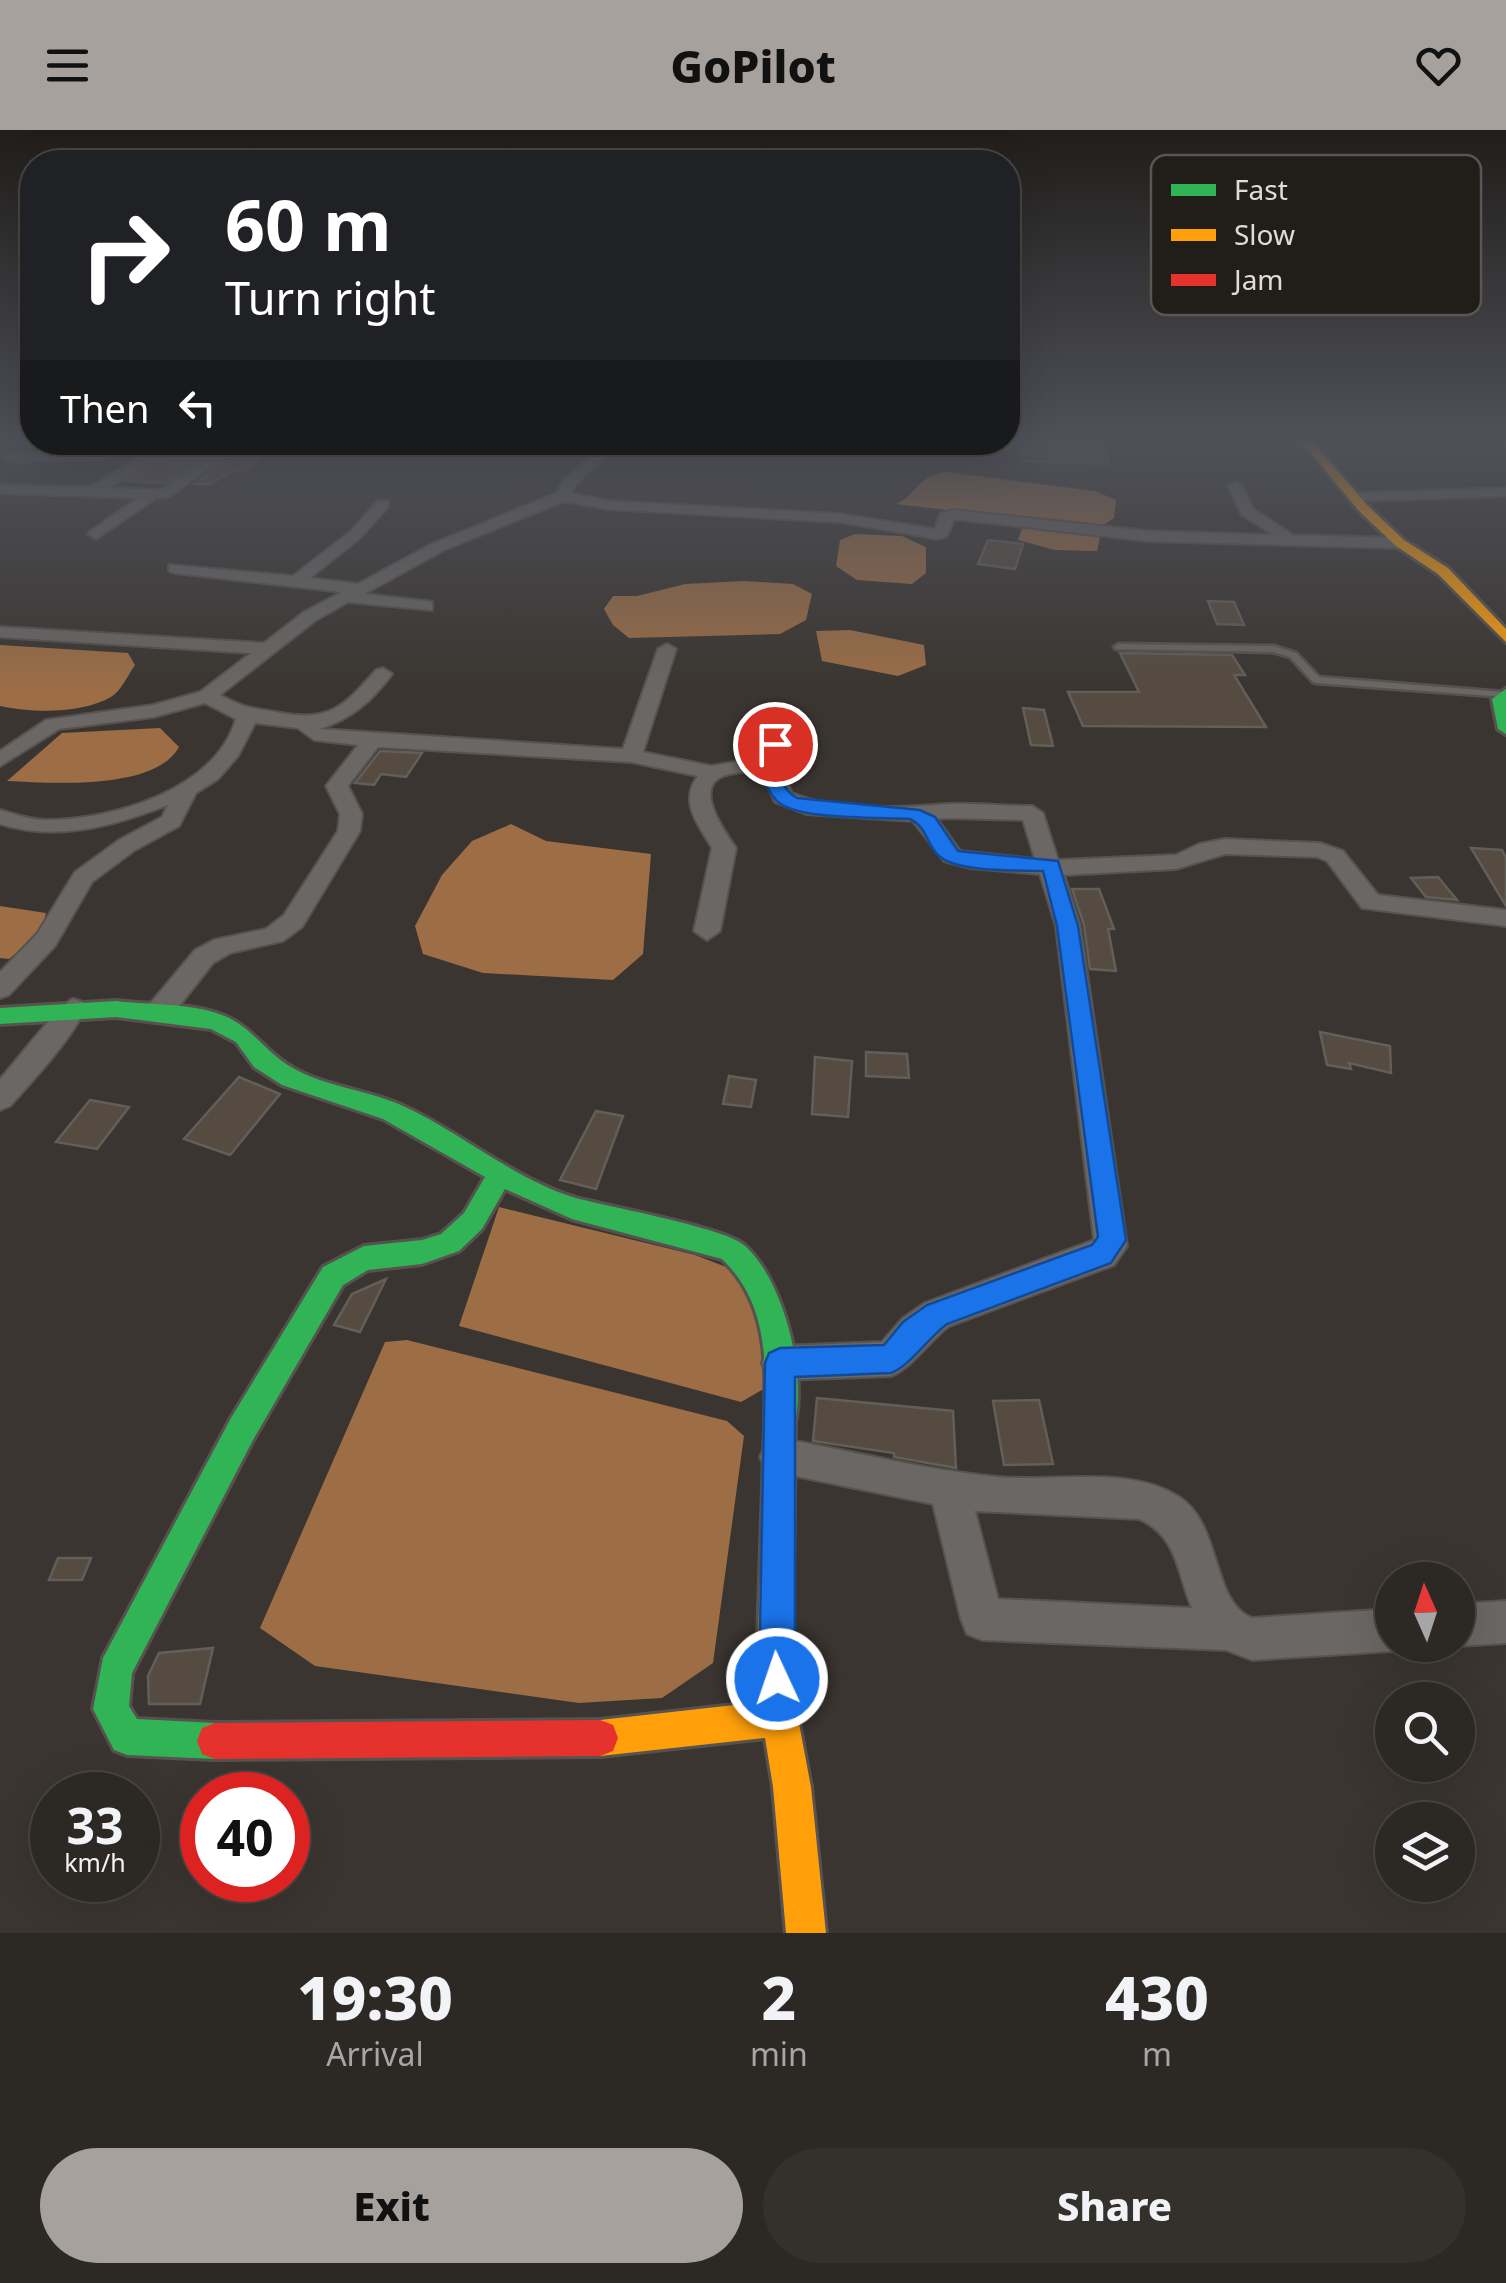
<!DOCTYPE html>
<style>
body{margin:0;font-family:"Noto Sans",sans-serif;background:#34302c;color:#f1f3f6;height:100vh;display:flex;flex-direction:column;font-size:38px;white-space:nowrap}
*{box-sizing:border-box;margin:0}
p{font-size:32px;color:#a6a6a6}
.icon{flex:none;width:55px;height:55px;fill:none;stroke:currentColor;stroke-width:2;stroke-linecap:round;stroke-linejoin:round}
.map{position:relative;height:1803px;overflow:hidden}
.details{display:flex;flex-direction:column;background:#2c2824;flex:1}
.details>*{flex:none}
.top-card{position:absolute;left:20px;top:20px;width:1000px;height:305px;border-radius:40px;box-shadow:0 10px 40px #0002,0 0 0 2px #484441;background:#202124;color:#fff;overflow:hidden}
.needle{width:65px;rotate:357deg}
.fabs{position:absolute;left:1375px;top:1432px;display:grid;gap:20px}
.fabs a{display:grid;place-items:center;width:100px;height:100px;border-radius:50%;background:#2c2824;box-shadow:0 10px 40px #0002,0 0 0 2px #484441;font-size:50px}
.speed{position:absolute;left:30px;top:1642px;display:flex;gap:20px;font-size:50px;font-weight:700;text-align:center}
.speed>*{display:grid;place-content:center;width:130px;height:130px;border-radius:50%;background:#2c2824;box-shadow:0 10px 40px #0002,0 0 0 2px #484441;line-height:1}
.speed small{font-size:25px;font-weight:400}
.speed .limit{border:15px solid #d22;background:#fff;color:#111}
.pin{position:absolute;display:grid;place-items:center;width:85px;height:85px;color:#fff;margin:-42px;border:5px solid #fff;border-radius:50%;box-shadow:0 2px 10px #0007}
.me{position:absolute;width:110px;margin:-55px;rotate:357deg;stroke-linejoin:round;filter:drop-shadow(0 0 8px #0008)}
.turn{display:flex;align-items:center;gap:35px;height:210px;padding:0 40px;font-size:45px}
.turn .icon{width:130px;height:130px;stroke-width:2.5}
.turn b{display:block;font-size:70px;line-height:85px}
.then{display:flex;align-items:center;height:95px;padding:0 40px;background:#0003;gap:20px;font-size:38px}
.eta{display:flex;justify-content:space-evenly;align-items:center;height:170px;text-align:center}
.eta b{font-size:60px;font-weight:800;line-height:70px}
.cta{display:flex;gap:20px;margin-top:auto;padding:20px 40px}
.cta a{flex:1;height:115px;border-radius:60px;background:#a7a19d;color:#111;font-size:40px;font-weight:800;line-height:115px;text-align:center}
.cta a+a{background:#34302c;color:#f1f3f6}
header{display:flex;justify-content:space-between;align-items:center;height:130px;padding:0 40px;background:#a7a19d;color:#111;font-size:45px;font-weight:800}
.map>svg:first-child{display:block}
.water{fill:#9d6e46}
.building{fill:#564b41;stroke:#625e5a;stroke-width:2.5}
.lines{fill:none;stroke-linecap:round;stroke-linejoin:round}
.lane-casing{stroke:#57524f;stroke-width:5}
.street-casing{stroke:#57524f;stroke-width:4}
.fast-casing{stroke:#57524f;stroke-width:6}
.slow-casing{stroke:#57524f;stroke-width:6}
.jam-casing{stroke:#57524f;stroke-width:6}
.lane{fill:#6a6764;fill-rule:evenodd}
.street{fill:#6a6764;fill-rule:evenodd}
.fast{fill:#30b455;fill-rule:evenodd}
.slow{fill:#ff9f0a;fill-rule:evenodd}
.jam{fill:#e5322d;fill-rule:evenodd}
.route{fill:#1a73e8;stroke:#114b97;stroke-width:2.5}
.key{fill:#211d19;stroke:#5b5652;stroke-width:2.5}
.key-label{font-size:28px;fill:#e1dbd7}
</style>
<header><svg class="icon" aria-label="menu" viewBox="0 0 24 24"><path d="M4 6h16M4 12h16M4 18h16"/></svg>GoPilot<svg class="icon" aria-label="heart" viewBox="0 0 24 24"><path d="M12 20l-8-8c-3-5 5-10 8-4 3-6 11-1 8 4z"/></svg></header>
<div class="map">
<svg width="1506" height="1803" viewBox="0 0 1506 1803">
<rect width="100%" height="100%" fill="#3a3530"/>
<!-- water -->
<path class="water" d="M946 342 1095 361 1116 370 1114 388 1099 398 896 374C918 364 916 347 946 342Z
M1023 396 1100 407 1097 421 1055 420 1018 410Z
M855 404 902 406 926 417V443L912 454 857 450 836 436 840 410Z
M744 451 793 454 812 464 806 490 780 504 629 508 613 495 604 479 613 466H637L685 454Z
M850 500 924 515 926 535 898 546 822 531 816 501Z
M0 515 128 523 135 535C128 545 121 561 111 567 81 584 33 583 0 576Z
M160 598 179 617C155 661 50 653 7 651L62 603Z
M511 694 546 711 651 724 643 824 613 850 483 843 423 824 415 796 442 745 472 711Z
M0 776 46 783 41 802 9 829 0 828Z
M499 1077 695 1125 734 1140 765 1194 769 1256 741 1272 459 1196Z
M407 1210 727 1291 744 1306 713 1533 662 1568 579 1573 315 1536 260 1498 385 1212Z"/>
<!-- building -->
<path class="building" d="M1090 310H1100L1109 334 1021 331 1019 323 1072 324 1088 318Z
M246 315 271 317 246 340H235L210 354H194Z
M150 337 186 338 165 353 127 351Z
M988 410 1023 414 1015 439 978 434Z
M1208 471 1234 472 1244 495 1217 494Z
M1120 523 1232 525 1245 545H1234L1266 597 1083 596 1068 562H1139Z
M1023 578 1044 580 1053 616 1031 615Z
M380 621 422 623 406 647 381 644 374 655 355 653Z
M1471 718 1502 720 1506 728V776Z
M1438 747 1457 770 1426 767 1411 748Z
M1072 759H1099L1114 799H1108L1116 841 1090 839 1084 795Z
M1320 902 1390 916 1391 943 1349 933 1351 939 1327 935Z
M866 922 907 924 909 948 866 946Z
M815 927 852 931 848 987 812 984Z
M729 946 756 950 751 977 723 974Z
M239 947 280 964 230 1025 184 1009Z
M90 970 129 977 97 1019 56 1012Z
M596 981 623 986 596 1059 560 1050Z
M386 1149 360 1202 334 1195 352 1164Z
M817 1268 953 1281 956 1338 894 1327V1323L813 1311Z
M1039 1270 1053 1334 1004 1335 993 1271Z
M58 1428H91L82 1450H49Z
M213 1518 200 1574H149L148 1546 159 1523Z"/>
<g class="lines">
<!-- lane casing -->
<g class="lane-casing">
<path id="lane" d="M1119 514 1274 516 1296 523 1319 547 1504 562 1506 567 1316 553 1313 552 1290 527 1273 522 1116 519 1114 517Z"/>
</g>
<!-- street casing -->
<g class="street-casing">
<path id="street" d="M1073 310H1086L1087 315 1071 321 916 316 910 312Z
M116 312H133L100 329 13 332 6 328 13 324 98 321Z
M229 312H244L169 367 156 368 96 409 88 404 91 401 138 368 0 363V355L90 357 141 326 208 327ZM149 333 197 335 161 360 109 358Z
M607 312H621L575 355 571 363 607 371 840 384 935 399 940 384 953 380 1147 401 1274 405 1242 385 1228 356 1235 352 1242 356 1253 379 1293 405 1400 408 1408 413 1400 418 1147 411 954 389 947 406 938 409 840 392 607 379 564 371 444 420 364 464 426 471 432 472V480L348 472 316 490 220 565C246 579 253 578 281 583 331 592 345 575 376 540L383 538 392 544C372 571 351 589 320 599L623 619 658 519 667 514 676 519 643 622 711 636 759 628 772 585 782 579 792 585 778 633 792 663C837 682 898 678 946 674 974 673 1004 676 1032 676L1043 683 1058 730 1176 725 1199 714 1225 709 1320 713 1343 721 1378 765 1506 780V796L1362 778 1327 731 1317 727 1225 724 1176 739 1064 745 1080 796 1127 1116 1114 1135 949 1196C929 1211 913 1237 891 1246L780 1250 767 1245 762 1233 767 1221 780 1216 882 1212 902 1189 925 1173 1094 1110 1056 796 1040 744 970 738 944 731 913 691 806 684 775 672 761 640C749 642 731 642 721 647 694 661 726 703 736 718L720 801 707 810 694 801 712 718C699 695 678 672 698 646L631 632 378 617 348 656 362 684 360 701 302 797 283 811 230 823 213 833 169 889H149L145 882 149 875 195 820 214 810 266 799 284 785 338 701 340 684 326 656 358 615 314 610 298 598 255 593 238 626 218 649 196 663 179 696 135 720 92 752 55 816 9 865 0 868V842L37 804 75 742 119 710 162 687 168 675C114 696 57 712 0 694V680C15 684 30 690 46 690 113 690 215 660 236 589L205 573 154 587 59 599 0 636V621L46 590 153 575 200 562 251 523 0 507V497L264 513 304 482 342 462 175 443 169 441V435L293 446 350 402 378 371H388V377L360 408 310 448 358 454 432 414 557 363 564 350ZM947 688 1023 690 1035 729 960 721 937 689Z
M682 312 810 315 829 312 813 323Z
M1506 358V366L1354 371 1347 367 1354 363Z
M73 869 83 872 86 879C66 915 38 945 10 976L0 980V949C14 934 60 873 73 869Z
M779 1308C851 1321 925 1340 998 1347 1056 1352 1129 1335 1179 1367 1222 1394 1211 1472 1252 1488L1392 1479V1515H1407L1392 1521 1252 1530 1226 1520 982 1510 967 1504 961 1489 933 1374 766 1340 760 1327 766 1314ZM975 1381 1139 1389C1178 1406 1177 1443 1192 1478L998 1469Z
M1506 1471V1513L1458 1516 1456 1515 1458 1474Z"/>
</g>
<!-- fast casing -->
<g class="fast-casing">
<path id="fast" d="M1506 559V604L1498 599 1492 569Z
M116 871C149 875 191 873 222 885 252 896 265 923 293 938 326 957 367 960 401 975 461 1002 513 1049 576 1068 609 1077 725 1098 744 1115 785 1150 811 1256 791 1306L780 1310 769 1306 765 1295C766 1234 769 1174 722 1129L572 1089 505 1059 482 1099 459 1121 422 1134 368 1140 343 1155 253 1310 132 1543 129 1576 137 1589 215 1593 228 1598 233 1611 228 1624 215 1629 127 1625 114 1620 93 1579 103 1528 231 1288 323 1137 364 1116 422 1110 441 1104 464 1083 485 1047 383 989 282 955 254 937 236 912 211 899 116 887 0 894V878Z"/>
</g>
<!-- slow casing -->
<g class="slow-casing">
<path id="slow" d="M1300 310H1311L1367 375 1404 410 1448 438 1506 499V512L1438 444 1396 416 1359 381Z
M780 1280 791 1284 795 1295 792 1510 798 1588 811 1657 826 1803H786L773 1657 765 1608 600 1626 587 1621 582 1608 587 1595 600 1590 761 1572 758 1510 765 1295 769 1284Z"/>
</g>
<!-- jam casing -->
<g class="jam-casing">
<path id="jam" d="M600 1590 613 1595 618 1608 613 1621 600 1626 215 1629 202 1624 197 1611 202 1598 215 1593Z"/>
</g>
<!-- lane -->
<use href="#lane" class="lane"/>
<!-- street -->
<use href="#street" class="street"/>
<!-- fast -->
<use href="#fast" class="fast"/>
<!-- slow -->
<use href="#slow" class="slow"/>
<!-- jam -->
<use href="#jam" class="jam"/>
</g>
<!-- sky -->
<linearGradient id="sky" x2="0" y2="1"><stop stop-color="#201d1a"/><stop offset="0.55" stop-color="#4f5159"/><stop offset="1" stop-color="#4f5159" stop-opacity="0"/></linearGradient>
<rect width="1506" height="563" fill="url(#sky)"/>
<!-- route -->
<path class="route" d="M775 609 784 614C776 635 776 655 797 668L920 680 935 687 958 721 1058 731 1078 796 1126 1110 1111 1133 947 1194C928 1208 910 1236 891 1243L795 1247V1549L790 1562 777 1567 765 1562 759 1549 765 1233 769 1223 780 1218 884 1215 903 1192 927 1175 1092 1115 1098 1107 1057 796 1043 741C1017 740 959 743 939 726 926 714 927 697 910 689 881 687 795 691 776 670 767 661 762 645 759 634L767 614Z"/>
<!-- legend -->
<rect x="1151" y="25" width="330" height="160" rx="15" class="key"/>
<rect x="1171" y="54" width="45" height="12" fill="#30b455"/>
<rect x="1171" y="99" width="45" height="12" fill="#ff9f0a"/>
<rect x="1171" y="144" width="45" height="12" fill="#e5322d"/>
<g class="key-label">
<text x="1234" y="70">Fast</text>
<text x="1234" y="115">Slow</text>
<text x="1234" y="160">Jam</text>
</g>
</svg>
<div class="fabs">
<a><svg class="needle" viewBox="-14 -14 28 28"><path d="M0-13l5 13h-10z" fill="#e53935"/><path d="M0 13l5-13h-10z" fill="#a6a6a6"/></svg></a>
<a><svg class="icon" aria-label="search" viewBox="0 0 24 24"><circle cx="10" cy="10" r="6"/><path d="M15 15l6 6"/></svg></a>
<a><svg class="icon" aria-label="layers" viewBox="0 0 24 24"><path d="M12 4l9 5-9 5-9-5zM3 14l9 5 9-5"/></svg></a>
</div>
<div class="speed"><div>33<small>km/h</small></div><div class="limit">40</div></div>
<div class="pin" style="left:775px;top:614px;background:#d93025"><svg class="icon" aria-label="arrive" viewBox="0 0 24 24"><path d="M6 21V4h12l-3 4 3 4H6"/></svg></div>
<svg class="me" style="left:777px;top:1549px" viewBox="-20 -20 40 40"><circle r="17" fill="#1a73e8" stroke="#fff" stroke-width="3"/><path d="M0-11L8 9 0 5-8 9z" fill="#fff"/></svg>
<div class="top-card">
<div class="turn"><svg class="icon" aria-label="right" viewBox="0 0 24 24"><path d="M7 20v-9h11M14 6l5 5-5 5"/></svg><div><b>60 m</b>Turn right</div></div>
<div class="then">Then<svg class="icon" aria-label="left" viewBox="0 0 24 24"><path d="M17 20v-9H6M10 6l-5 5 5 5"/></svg></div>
</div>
</div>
<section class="details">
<div class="eta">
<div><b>19:30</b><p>Arrival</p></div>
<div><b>2</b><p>min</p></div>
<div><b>430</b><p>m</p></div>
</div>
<div class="cta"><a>Exit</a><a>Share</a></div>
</section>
